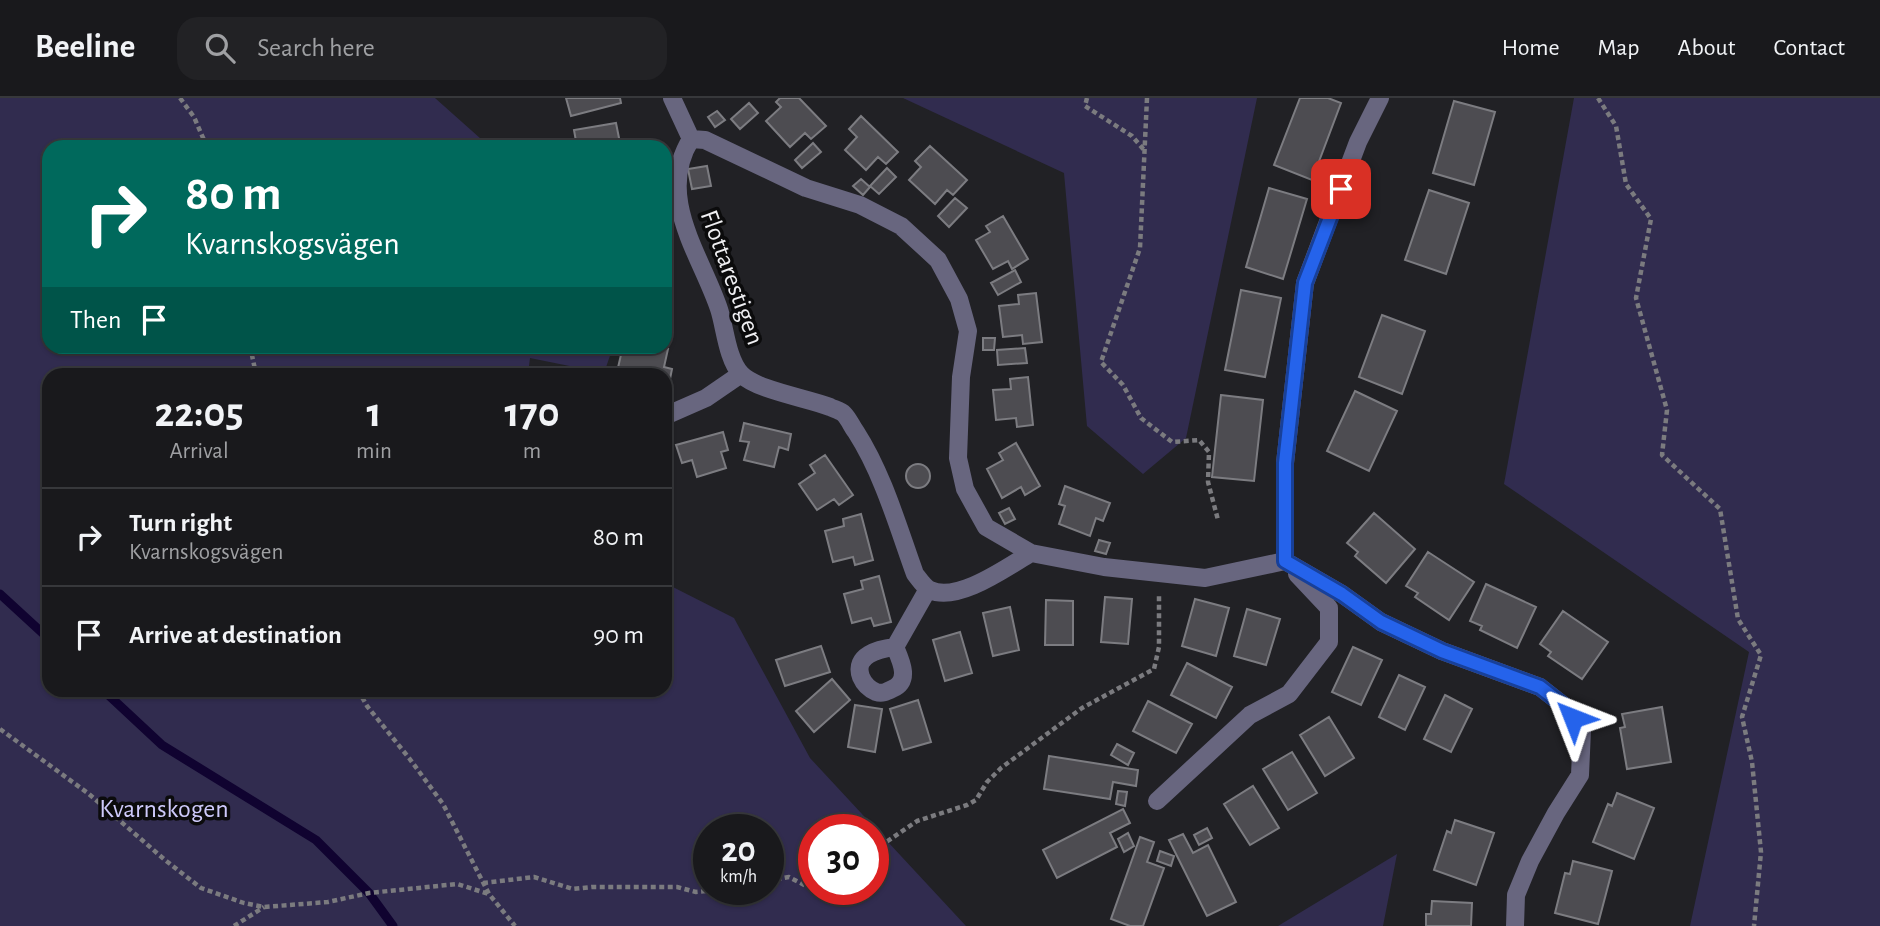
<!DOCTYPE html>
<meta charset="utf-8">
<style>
body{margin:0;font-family:"Alegreya Sans",sans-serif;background:#222225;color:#f1f3f6;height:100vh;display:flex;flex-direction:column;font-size:26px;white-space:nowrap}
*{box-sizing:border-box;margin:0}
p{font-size:23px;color:#9fa0a3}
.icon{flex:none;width:38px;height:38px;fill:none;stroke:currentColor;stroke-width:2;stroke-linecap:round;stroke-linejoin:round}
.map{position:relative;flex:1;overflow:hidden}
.details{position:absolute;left:42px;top:270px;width:630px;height:329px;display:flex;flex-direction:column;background:#19191c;border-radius:21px;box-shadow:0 2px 5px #0004,0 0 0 2px #37383b}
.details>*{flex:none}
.top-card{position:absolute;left:42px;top:42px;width:630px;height:214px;border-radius:21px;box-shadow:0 2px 5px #0004,0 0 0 2px #37383b;background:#00695c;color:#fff;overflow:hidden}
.speed{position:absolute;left:693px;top:716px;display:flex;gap:14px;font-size:35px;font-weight:700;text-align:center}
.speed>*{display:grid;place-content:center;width:91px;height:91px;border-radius:50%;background:#19191c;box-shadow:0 2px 5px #0004,0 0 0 2px #37383b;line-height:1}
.speed small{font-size:18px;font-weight:400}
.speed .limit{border:10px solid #d22;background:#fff;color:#111}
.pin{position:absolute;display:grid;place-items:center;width:60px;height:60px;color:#fff;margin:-30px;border-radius:14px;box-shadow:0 4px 10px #0006}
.me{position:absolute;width:77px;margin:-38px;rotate:315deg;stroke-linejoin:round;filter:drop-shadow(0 0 5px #0008)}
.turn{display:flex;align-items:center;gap:24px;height:147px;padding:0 28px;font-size:32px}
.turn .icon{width:91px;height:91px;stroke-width:2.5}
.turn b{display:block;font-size:49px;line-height:60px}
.then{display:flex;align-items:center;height:66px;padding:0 28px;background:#0003;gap:14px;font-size:26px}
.eta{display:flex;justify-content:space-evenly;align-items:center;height:119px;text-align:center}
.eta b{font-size:42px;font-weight:700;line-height:49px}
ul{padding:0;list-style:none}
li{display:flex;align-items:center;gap:21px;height:98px;padding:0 28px;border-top:2px solid #37383b}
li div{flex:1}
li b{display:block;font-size:26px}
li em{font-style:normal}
header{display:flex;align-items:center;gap:42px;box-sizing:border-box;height:98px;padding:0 35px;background:#19191c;border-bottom:2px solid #37383b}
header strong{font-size:33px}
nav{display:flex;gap:38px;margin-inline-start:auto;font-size:24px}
.search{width:490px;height:63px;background:#222225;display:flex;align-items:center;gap:18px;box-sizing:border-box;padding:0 24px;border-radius:21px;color:#9fa0a3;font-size:26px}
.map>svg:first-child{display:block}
.green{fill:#312c4f;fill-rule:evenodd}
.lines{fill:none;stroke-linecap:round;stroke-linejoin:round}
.stream{stroke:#100330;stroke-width:9}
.building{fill:#4d4c51;stroke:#7c7c81;stroke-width:2}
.path{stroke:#7b7b7f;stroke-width:4.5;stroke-dasharray:5 3.5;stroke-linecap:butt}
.minor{stroke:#68667f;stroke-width:18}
.route-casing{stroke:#184099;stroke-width:18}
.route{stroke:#2563eb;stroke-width:12}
.labels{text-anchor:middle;stroke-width:7;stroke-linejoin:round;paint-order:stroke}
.street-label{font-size:26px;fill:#efeff2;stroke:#0b0b0c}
.park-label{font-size:26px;fill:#cecafb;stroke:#0b0b0c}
</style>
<header>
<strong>Beeline</strong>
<div class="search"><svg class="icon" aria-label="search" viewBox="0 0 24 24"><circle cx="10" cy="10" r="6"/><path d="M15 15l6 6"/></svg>Search here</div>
<nav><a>Home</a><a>Map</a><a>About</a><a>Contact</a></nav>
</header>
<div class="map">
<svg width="1880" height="828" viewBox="0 0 1880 828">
<rect width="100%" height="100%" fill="#212125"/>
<!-- green -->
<path class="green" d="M0 0H435L490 49H49V248L613 249 604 275 530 260 528 276H49V592H665V485L734 520 810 660 966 828H0ZM709 732H768V791H709ZM814 732H873V791H814Z
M903 0H1257L1186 340 1143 376 1087 328 1064 75Z
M1574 0H1880V828H1690L1749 554 1504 386Z
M1397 756 1383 828H1278Z"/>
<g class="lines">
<!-- stream -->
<path class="stream" d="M0 496 49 541
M103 592 162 647 316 742 369 795 393 828"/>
</g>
<!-- building -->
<path class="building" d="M566 0H620L621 5 571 18Z
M780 0H799L826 28 811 41 805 35 790 49 766 23 781 9 776 4Z
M1300 0H1328L1341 5 1312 82 1274 67Z
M1454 3 1495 14 1474 87 1433 75Z
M749 5 758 15 740 31 731 21Z
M717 13 725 22 715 29 708 19Z
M861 18 898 54 886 66 878 59 866 72 845 52 857 39 849 31Z
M616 25 620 45 627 43 628 49H577L574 32Z
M813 45 821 54 802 70 795 62Z
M930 48 967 82 953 97 947 92 935 106 909 82 921 69 915 63Z
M707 68 711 88 692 91 688 71Z
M887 70 896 79 879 96 870 88Z
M861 81 870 89 863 97 853 88Z
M1269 90 1307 101 1283 181 1246 169Z
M1429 92 1469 105 1446 176 1405 162Z
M955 100 967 110 949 129 938 118Z
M1003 118 1028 161 1012 171 1008 163 993 171 976 142 990 134 986 128Z
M1015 172 1021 184 998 197 991 185Z
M1241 192 1281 200 1265 279 1225 272Z
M1036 195 1042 244 1023 246 1022 237 1003 239 999 208 1019 206 1018 197Z
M1382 217 1425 233 1402 296 1359 279Z
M983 240H995L994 252H983Z
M623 248 668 251 664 269 672 271 669 286 665 285V276H629L617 274Z
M1025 250 1027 265 998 267 997 252Z
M1028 279 1033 327 1017 329 1016 320 996 322 993 292 1011 291 1010 281Z
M1355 293 1397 313 1369 373 1327 353Z
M1221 297 1263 302 1254 383 1212 379Z
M744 325 791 336 788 352 779 349 774 369 744 362 749 344 740 343Z
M723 334 728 352 721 354 726 370 697 379 692 362 682 365 676 347Z
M1016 345 1040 388 1025 397 1021 389 1002 400 987 371 1003 362 999 355Z
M825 357 853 397 839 407 834 401 817 412 799 386 815 375 810 367Z
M906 378a12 12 0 1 1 24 0a12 12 0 1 1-24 0Z
M1065 388 1110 405 1103 423 1096 420 1090 438 1059 426 1065 408 1059 406Z
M1009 410 1015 421 1005 426 999 415Z
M1374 415 1415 451 1386 485 1355 458 1358 454 1347 445Z
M861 416 873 462 855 467 853 459 833 464 825 433 844 428 843 421Z
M1099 442 1110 445 1106 456 1095 453Z
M1428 454 1474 484 1449 522 1415 499 1418 495 1406 488Z
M879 478 891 524 874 528 871 520 852 525 844 496 863 491 861 483Z
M1486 486 1536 509 1517 550 1480 532 1482 528 1470 523Z
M1105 499 1132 501 1128 546 1101 544Z
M1195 501 1229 510 1216 558 1182 548Z
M1046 502 1073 503V547H1045Z
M1010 509 1019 552 993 558 983 515Z
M1247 511 1280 521 1266 567 1234 558Z
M1563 513 1608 544 1582 581 1548 558 1551 554 1540 546Z
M960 534 972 575 945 583 933 542Z
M821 548 830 574 785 588 776 562Z
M1353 549 1382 562 1361 607 1332 594Z
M1187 565 1232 589 1216 620 1171 597Z
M1399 577 1425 589 1405 632 1379 619Z
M832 581 850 602 814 634 796 613Z
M1445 597 1472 611 1451 654 1424 641Z
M918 602 931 644 903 652 890 611Z
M1148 603 1192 626 1176 655 1133 633Z
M855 607 882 611 875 654 848 649Z
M1662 609 1671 664 1627 671 1620 630 1625 629 1622 616Z
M1329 619 1354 660 1325 678 1300 637Z
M1117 646 1134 655 1128 667 1111 657Z
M1292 654 1317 695 1288 712 1263 671Z
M1049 658 1138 672 1136 688 1113 684 1110 701 1044 691Z
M1253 688 1279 730 1250 747 1224 706Z
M1118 693 1127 694 1125 708 1116 706Z
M1617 695 1654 710 1634 761 1593 744 1608 706 1612 708Z
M1123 711 1130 725 1110 735 1117 749 1057 780 1043 752Z
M1455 722 1494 735 1476 787 1434 772 1447 733 1451 735Z
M1207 730 1212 740 1199 747 1194 737Z
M1128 735 1134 748 1124 754 1118 741Z
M1183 736 1193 755 1208 747 1236 804 1207 818 1169 742Z
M1140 739 1154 744 1147 764 1164 770 1143 828H1130L1111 821Z
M1160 753 1174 758 1171 768 1157 763Z
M1573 763 1612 773 1598 826 1555 815 1565 775 1570 776Z
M1432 803 1472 805 1471 828H1426V816H1431Z"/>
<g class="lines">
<!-- path -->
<path class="path" d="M180 0 194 19 207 49
M1087 0 1085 8 1132 38 1144 52
M1147 0 1140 150 1101 264 1123 287 1141 320 1172 344 1199 342 1209 354 1208 384 1218 422
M1598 0 1616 28 1626 86 1651 121 1636 200 1667 312 1662 357 1720 411 1738 521 1761 557 1742 619 1752 664 1761 754 1754 828
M250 248 256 276
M358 592 367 608 409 660 443 706 489 796 515 828
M0 631 89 696 165 762 201 790 244 805 264 809 328 804 369 795 457 786 489 796
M873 753 917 723 967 707 976 702 987 684 1001 670 1082 610 1154 571 1159 549V495
M768 783 789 779 808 789 814 786
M483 785 534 779 573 791 592 789H677L696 794 730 791
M234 828 264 809"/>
<!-- minor -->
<path class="minor" d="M672 0 691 41
M665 318 706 300 741 276
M1031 455C1007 469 958 505 930 492 924 489 919 481 915 476 898 429 883 376 856 334 852 329 849 321 844 316 841 313 834 311 830 309 807 300 756 292 741 276 727 261 725 229 719 211 701 157 655 99 691 41L705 42 806 90 860 107 901 128 938 162 959 201 968 233 961 279 958 360 965 391 986 429 1031 455 1104 469 1205 480 1285 463
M1285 463 1342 496 1381 524 1442 553 1540 589 1563 607 1582 632 1580 677 1556 715 1530 763 1516 797 1515 828
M1285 463V365L1305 185 1358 44 1380 0
M895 549C901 563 911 583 892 591 886 594 882 596 876 594 869 591 864 586 861 579 853 557 879 551 895 549L928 491
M1157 703 1250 617 1289 596 1329 544V510L1297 476"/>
</g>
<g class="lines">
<!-- route casing -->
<g class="route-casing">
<path id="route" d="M1341 91 1305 185 1285 365V463L1342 496 1381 524 1442 553 1540 589 1563 607 1573 620"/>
</g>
<!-- route -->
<use href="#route" class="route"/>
</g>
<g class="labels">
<!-- street labels -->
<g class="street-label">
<text transform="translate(733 179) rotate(70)" y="9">Flottarestigen</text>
</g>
<!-- park labels -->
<g class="park-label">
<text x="164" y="719">Kvarnskogen</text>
</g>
</g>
</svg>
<div class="speed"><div>20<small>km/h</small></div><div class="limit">30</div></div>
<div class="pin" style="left:1341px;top:91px;background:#d93025"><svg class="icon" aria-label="arrive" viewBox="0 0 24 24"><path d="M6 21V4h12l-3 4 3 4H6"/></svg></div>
<svg class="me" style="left:1573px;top:620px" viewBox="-20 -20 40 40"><path d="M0-17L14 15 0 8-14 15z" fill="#2563eb" stroke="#fff" stroke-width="4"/></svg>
<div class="top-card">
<div class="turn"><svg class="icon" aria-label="right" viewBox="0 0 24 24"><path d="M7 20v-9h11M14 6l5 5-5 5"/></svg><div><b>80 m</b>Kvarnskogsvägen</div></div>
<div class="then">Then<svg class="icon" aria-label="arrive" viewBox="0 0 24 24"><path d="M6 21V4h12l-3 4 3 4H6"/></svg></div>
</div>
<section class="details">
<div class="eta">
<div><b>22:05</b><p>Arrival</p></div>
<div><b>1</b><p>min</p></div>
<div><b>170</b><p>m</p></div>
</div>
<ul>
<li><svg class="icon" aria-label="right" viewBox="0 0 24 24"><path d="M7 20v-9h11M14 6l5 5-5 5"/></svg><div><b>Turn right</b><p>Kvarnskogsvägen</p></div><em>80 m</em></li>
<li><svg class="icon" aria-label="arrive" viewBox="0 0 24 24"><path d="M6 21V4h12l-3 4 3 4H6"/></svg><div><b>Arrive at destination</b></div><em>90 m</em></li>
</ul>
</section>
</div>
